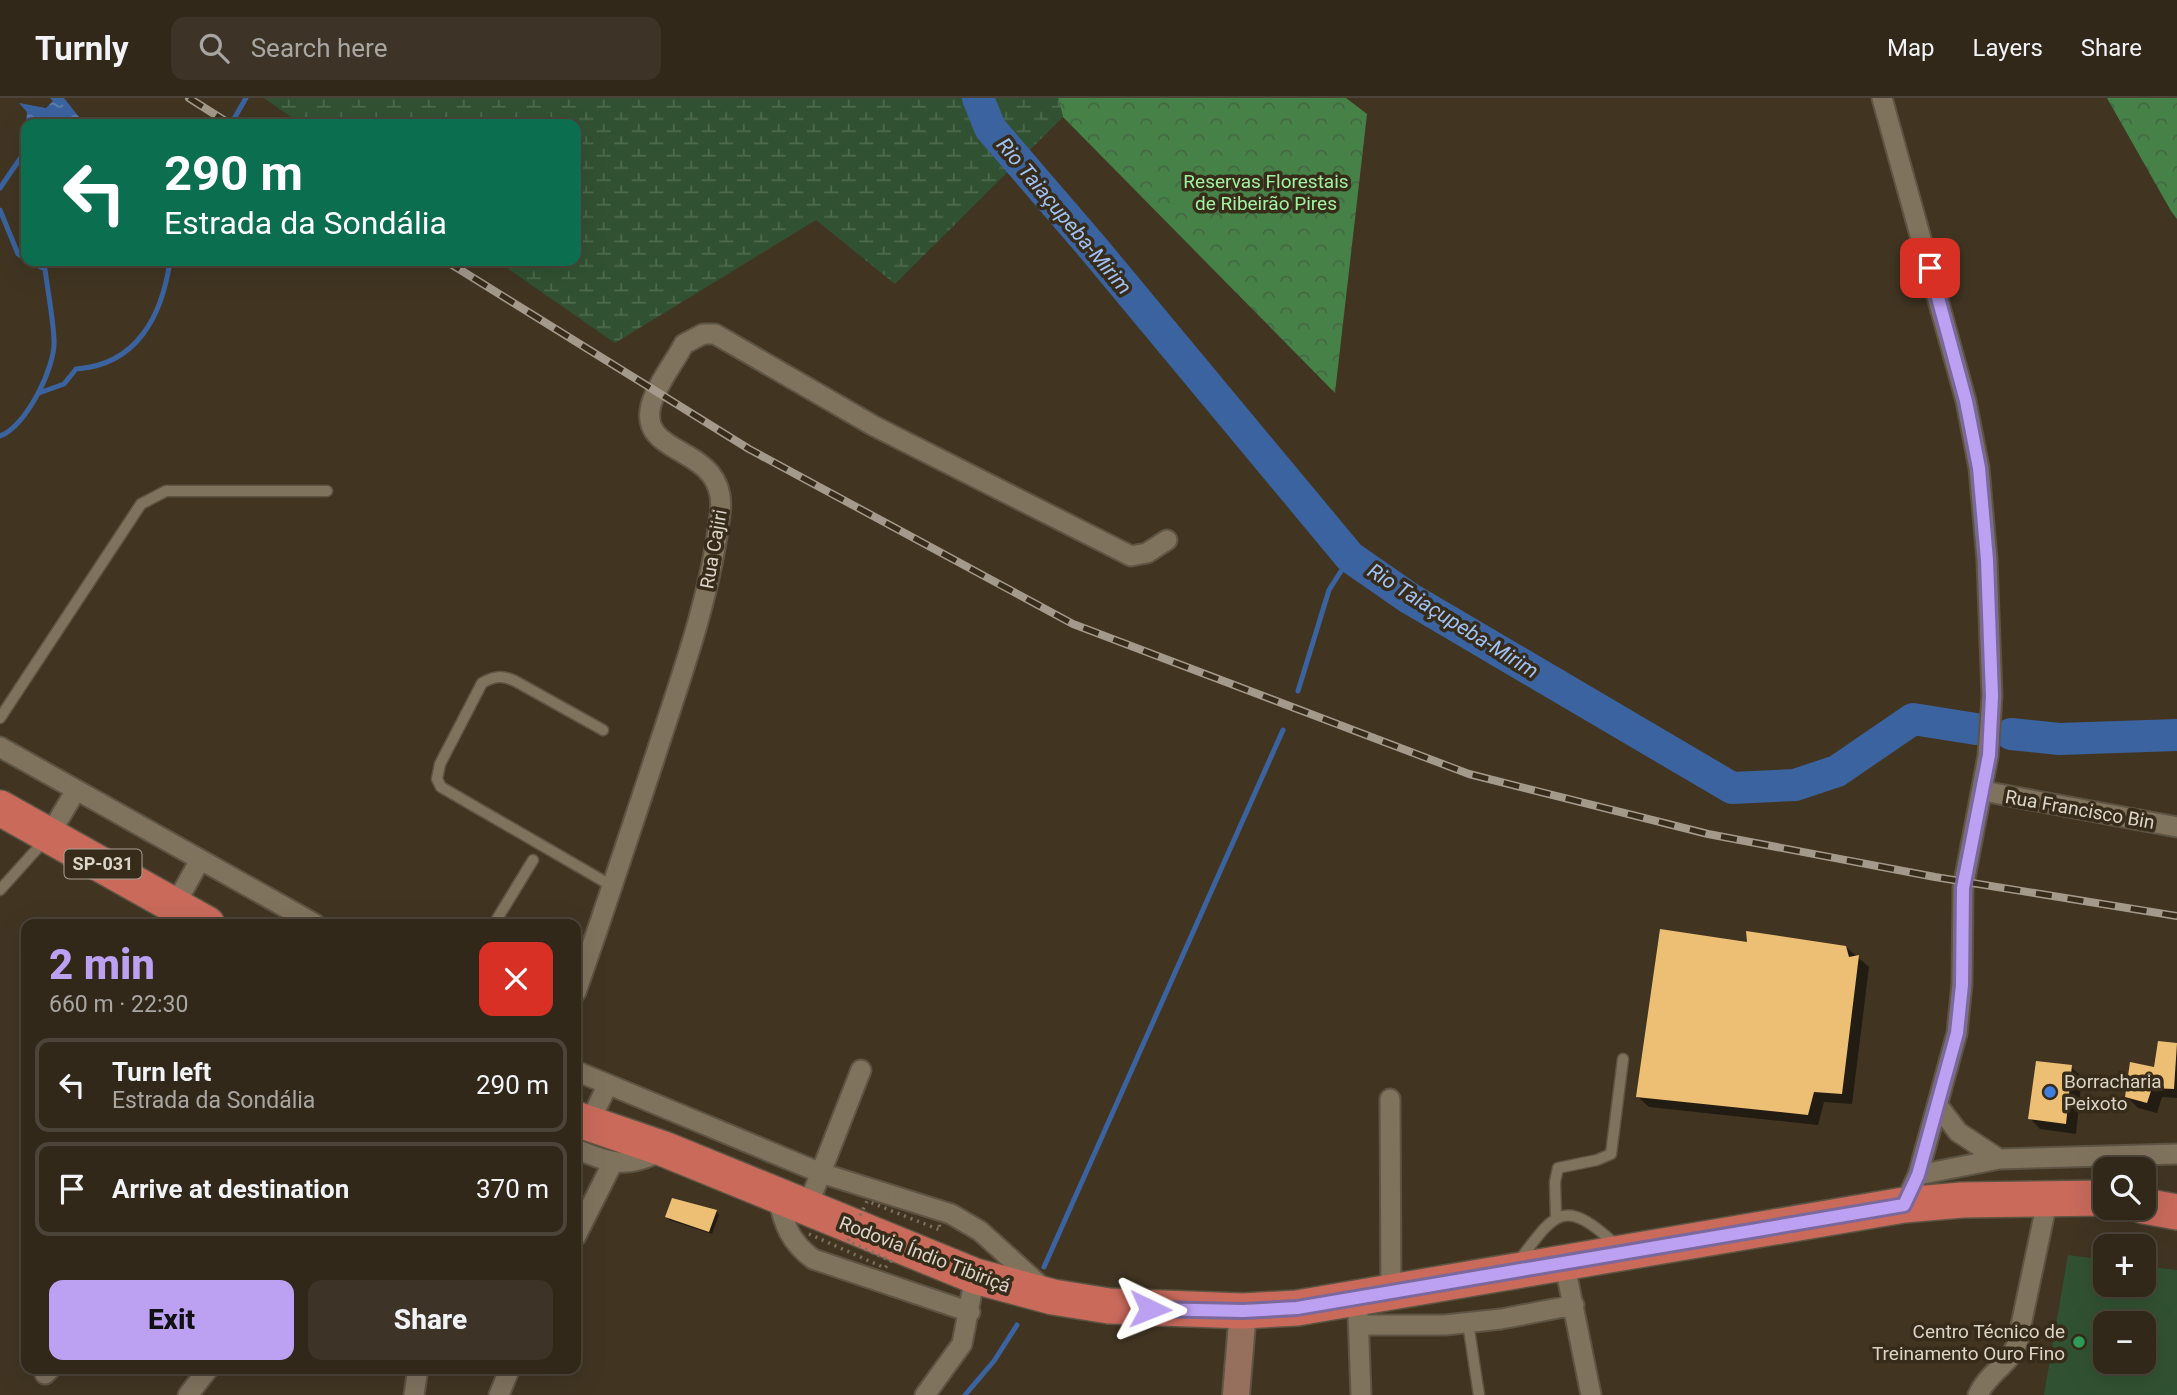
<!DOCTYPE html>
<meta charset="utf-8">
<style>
body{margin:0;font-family:Roboto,sans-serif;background:#3d3427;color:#f1f3f6;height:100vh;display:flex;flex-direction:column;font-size:26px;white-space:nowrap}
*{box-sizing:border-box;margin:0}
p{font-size:23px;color:#a8a6a2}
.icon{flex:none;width:38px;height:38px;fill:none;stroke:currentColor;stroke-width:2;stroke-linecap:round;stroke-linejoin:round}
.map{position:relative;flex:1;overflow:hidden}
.drawer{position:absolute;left:21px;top:821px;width:560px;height:455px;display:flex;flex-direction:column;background:#31281a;border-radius:14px;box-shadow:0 7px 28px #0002,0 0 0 2px #4c4439}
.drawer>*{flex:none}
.guide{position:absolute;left:21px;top:21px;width:560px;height:147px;border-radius:14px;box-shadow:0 7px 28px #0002,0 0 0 2px #4c4439;background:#0b6e4f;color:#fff;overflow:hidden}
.tools{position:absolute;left:2093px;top:1059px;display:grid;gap:14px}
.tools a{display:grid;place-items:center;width:63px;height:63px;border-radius:14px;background:#31281a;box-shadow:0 7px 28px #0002,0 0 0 2px #4c4439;font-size:35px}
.pin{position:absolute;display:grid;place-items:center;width:60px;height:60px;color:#fff;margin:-30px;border-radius:14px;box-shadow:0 4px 10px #0006}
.me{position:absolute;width:77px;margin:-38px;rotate:92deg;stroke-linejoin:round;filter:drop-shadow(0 0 5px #0008)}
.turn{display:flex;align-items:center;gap:24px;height:147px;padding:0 28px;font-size:32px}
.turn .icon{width:91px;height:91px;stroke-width:2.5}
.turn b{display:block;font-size:49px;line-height:60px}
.round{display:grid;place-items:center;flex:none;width:74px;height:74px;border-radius:14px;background:#3d3427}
.overview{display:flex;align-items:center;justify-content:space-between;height:119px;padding:0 28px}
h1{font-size:42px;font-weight:800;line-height:52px;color:#bca0f2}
.button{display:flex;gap:14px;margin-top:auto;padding:14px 28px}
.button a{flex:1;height:80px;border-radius:14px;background:#bca0f2;color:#111;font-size:28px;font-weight:800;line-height:80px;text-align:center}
.button a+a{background:#3d3427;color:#f1f3f6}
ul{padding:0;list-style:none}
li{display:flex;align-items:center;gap:21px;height:94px;margin:0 14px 10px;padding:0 14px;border:4px solid #4c4439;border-radius:14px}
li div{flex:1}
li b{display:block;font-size:26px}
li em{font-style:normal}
header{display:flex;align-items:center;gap:42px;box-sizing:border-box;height:98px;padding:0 35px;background:#31281a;border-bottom:2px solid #4c4439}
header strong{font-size:33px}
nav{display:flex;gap:38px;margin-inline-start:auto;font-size:24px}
.search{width:490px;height:63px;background:#3d3427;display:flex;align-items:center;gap:18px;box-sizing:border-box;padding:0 24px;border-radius:14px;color:#a8a6a2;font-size:26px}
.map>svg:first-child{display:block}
.forest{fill:url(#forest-crowns)}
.wetland{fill:url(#wetland-marsh)}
.pitch{fill:#315232;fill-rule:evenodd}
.water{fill:url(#water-ripples)}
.shadow{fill:#0007}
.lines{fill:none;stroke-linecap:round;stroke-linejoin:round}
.stream{stroke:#3b639f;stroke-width:5}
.river{stroke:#3b639f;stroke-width:32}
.building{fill:#ecbf74}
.lane-casing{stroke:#5d5443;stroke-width:13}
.street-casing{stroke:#5d5443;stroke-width:23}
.secondary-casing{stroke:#5d5443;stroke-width:30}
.highway-casing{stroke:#5d5443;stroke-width:38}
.lane{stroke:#80735e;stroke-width:10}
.street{stroke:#80735e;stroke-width:19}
.secondary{stroke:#96705d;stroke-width:26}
.highway{stroke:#c96a5b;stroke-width:35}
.rail-casing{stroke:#a39a8c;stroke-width:8}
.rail{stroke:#372b19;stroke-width:5;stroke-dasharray:16;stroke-linecap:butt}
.path-bridge{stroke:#7c7262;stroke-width:3.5;stroke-dasharray:2 5;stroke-linecap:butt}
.route-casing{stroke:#7a689d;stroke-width:18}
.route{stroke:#bca0f2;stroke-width:12}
.shop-dot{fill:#3f7fe0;stroke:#372b19;stroke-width:2.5}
.leisure-dot{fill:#2e9e5b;stroke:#372b19;stroke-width:2.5}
.labels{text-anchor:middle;stroke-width:7;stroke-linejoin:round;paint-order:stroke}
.shield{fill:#372b19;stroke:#aaa194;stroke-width:2}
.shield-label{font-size:18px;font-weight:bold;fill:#dbd4c8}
.park-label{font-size:19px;fill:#a0f2a1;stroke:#372b19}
.street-label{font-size:19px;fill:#dbd4c8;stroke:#372b19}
.poi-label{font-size:19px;fill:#dbd4c8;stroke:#372b19;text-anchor:start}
.water-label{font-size:21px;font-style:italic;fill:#9fc1f4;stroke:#372b19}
</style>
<header>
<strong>Turnly</strong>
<div class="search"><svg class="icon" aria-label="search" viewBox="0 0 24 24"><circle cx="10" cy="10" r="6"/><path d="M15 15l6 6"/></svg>Search here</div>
<nav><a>Map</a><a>Layers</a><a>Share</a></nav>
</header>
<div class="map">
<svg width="2177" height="1297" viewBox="0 0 2177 1297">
<defs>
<pattern id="forest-crowns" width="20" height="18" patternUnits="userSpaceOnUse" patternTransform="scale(1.75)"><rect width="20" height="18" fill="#468248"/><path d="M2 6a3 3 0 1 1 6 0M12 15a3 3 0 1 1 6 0" fill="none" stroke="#446843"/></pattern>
<pattern id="wetland-marsh" width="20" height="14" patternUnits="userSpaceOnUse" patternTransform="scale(1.75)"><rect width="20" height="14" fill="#315232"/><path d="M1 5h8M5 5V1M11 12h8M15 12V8" fill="none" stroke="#4e6a4e"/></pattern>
<pattern id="water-ripples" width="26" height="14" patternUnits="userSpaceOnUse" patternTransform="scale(1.75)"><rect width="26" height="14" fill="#3b639f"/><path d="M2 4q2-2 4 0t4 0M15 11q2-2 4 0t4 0" fill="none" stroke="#6080af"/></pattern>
</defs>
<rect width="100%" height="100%" fill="#413522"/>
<!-- forest -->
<path class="forest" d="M1058 0H1346L1367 16 1335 295 1063 19Z
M2107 0H2177V121L2171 113Z"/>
<!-- wetland -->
<path class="wetland" d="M264 0H1058L1063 19 895 186 816 122 615 245 497 163H576V26H301Z"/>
<!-- pitch -->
<path class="pitch" d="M2068 1157 2105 1162V1186H2144V1168L2177 1172V1297H2044ZM2105 1225H2144V1264H2105Z"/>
<!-- water -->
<path class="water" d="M50 0H64L79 19 64 26H26L27 14 19 5 46 10 53 3Z"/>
<!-- shadow -->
<path class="shadow" d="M1749 846 1846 849 1869 869 1852 1006 1824 1004 1818 1027 1649 1009 1638 999Z
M2160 945 2177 947V1000L2162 999 2157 1015 2138 1010 2127 999 2155 971Z
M2071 969 2082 979 2076 1036 2040 1031 2030 1020Z
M673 1102 717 1114 719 1117 712 1136 669 1122 667 1119Z"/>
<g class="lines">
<!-- stream -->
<path class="stream" d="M231 26 246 0
M0 90 26 52
M0 112 18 156 26 161
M39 295 64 286 76 271C137 267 162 218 170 163
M0 338C26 329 56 268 54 242 53 219 48 195 45 171L29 163
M1298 593 1329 492 1350 459
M1044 1169 1283 632
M965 1297 994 1263 1017 1227"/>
<!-- river -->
<path class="river" d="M978 0 990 30 1094 151 1350 459 1409 500 1732 690 1795 687 1837 673 1913 621 1976 631
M2011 636 2059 641 2177 637"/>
</g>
<!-- building -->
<path class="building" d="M1660 831 1747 844 1746 833 1846 848 1849 859 1859 857 1842 996 1814 994 1808 1017 1636 999Z
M2158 943 2177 945 2174 991 2152 990 2147 1005 2125 999 2130 964 2154 969Z
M2036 963 2072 967 2066 1026 2028 1021Z
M672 1100 717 1112 709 1134 665 1119Z"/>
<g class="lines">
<!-- lane casing -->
<g class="lane-casing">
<path id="lane" d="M0 620 141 406 166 393H327
M603 632 515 583C502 577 494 578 482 585L440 666 437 681 441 689 612 788
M0 792 45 742
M494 826 533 762
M1556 1119 1555 1084 1558 1070 1597 1062 1611 1056 1623 961
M1518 1164C1555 1115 1563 1098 1615 1146
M1468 1225 1479 1297"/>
</g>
<!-- street casing -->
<g class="street-casing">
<path id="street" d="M1882 0 1966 303 1979 370 1987 462 1992 598 1988 658 1963 790 1962 886 1957 935 1918 1077 1904 1107
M0 649 315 826
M1983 693 2177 729
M50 736 76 692
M175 807 200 762
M576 894C603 817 628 740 654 662 680 582 710 501 720 417 730 345 637 362 651 307 657 286 674 265 684 246L703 236H715L874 328 1131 458 1147 455 1167 442
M576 973 821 1075 951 1116 980 1133 1044 1191
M1390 1001 1391 1195
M1939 1009 1958 1034 1999 1061
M595 1013 607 988
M576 1051C613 1066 626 1071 664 1052
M1918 1077 1999 1061 2177 1056
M777 1097C784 1126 789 1143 813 1161L970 1214
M807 1110 861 972
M576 1138 612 1066
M1564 1163 1591 1297
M1358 1216 1361 1297
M1359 1227H1445L1501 1221 1574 1207
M45 1276 51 1270
M188 1297 209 1270
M414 1297 418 1270
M499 1297 510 1270
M925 1297 962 1246 975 1178
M1978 1297C1987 1276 2010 1266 2017 1246L2048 1099"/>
</g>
<!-- secondary casing -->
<g class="secondary-casing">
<path id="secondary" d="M1236 1297 1243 1213"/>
</g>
<!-- highway casing -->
<g class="highway-casing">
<path id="highway" d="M0 710 207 826
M576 1021 664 1051 975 1178 1053 1199 1109 1208 1243 1213 1297 1210 1904 1107 1962 1102 2105 1100
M2144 1108 2177 1114"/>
</g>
<!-- lane -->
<use href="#lane" class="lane"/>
<!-- street -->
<use href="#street" class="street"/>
<!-- secondary -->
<use href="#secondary" class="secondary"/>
<!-- highway -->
<use href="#highway" class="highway"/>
<!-- rail casing -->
<g class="rail-casing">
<path id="rail" d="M189 0 230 26
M446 163 749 351 1073 526 1469 676 1708 736 1935 779 2177 818"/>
</g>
<!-- rail -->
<use href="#rail" class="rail"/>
<!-- path-bridge -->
<path class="path-bridge" d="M809 1136 885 1170 891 1163 848 1143 867 1103 940 1132 938 1118 853 1083"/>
</g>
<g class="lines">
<!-- route casing -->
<g class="route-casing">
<path id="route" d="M1150 1211 1243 1213 1297 1210 1904 1107 1918 1077 1957 935 1962 887 1963 790 1989 657 1992 598 1987 462 1979 370 1966 303 1930 170"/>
</g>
<!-- route -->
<use href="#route" class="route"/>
</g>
<!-- markers -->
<circle class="shop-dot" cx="2050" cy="994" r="7"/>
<circle class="leisure-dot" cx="2079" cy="1244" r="7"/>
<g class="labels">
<!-- shield labels -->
<rect class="shield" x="64.5" y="751.5" width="77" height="29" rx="5"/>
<g class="shield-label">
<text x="103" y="772">SP-031</text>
</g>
<!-- park labels -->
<g class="park-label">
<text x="1266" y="90">Reservas Florestais<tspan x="1266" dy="22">de Ribeirão Pires</tspan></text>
</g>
<!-- street labels -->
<g class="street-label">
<text transform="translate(713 451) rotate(-80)" y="7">Rua Cajiri</text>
<text transform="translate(2080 711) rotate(10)" y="7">Rua Francisco Bin</text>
<text transform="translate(925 1156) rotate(21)" y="7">Rodovia Índio Tibiriçá</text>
</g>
<!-- poi labels -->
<g class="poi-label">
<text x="2064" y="990">Borracharia<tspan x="2064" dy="22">Peixoto</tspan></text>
<text x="2065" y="1240" text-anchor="end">Centro Técnico de<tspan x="2065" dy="22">Treinamento Ouro Fino</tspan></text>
</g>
<!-- water labels -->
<g class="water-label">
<text transform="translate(1064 118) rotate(50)" y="7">Rio Taiaçupeba-Mirim</text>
<text transform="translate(1453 523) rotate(32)" y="7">Rio Taiaçupeba-Mirim</text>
</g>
</g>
</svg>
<div class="tools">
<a><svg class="icon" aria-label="search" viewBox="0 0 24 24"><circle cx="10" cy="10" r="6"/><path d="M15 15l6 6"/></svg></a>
<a>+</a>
<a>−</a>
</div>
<div class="pin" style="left:1930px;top:170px;background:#d93025"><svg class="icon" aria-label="arrive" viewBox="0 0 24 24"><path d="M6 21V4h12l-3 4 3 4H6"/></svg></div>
<svg class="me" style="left:1150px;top:1211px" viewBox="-20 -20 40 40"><path d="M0-17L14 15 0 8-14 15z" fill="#bca0f2" stroke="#fff" stroke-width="4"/></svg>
<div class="guide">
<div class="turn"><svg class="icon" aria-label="left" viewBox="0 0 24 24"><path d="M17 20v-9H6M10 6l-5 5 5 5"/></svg><div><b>290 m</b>Estrada da Sondália</div></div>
</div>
<section class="drawer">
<div class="overview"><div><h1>2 min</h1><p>660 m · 22:30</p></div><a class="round" style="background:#d93025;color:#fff"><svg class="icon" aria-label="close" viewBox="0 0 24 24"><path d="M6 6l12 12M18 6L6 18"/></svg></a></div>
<ul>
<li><svg class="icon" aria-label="left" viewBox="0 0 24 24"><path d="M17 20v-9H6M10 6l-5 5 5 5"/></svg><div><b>Turn left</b><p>Estrada da Sondália</p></div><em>290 m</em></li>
<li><svg class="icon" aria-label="arrive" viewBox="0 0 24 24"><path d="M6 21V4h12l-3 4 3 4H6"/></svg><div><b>Arrive at destination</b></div><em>370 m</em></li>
</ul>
<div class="button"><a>Exit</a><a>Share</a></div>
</section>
</div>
